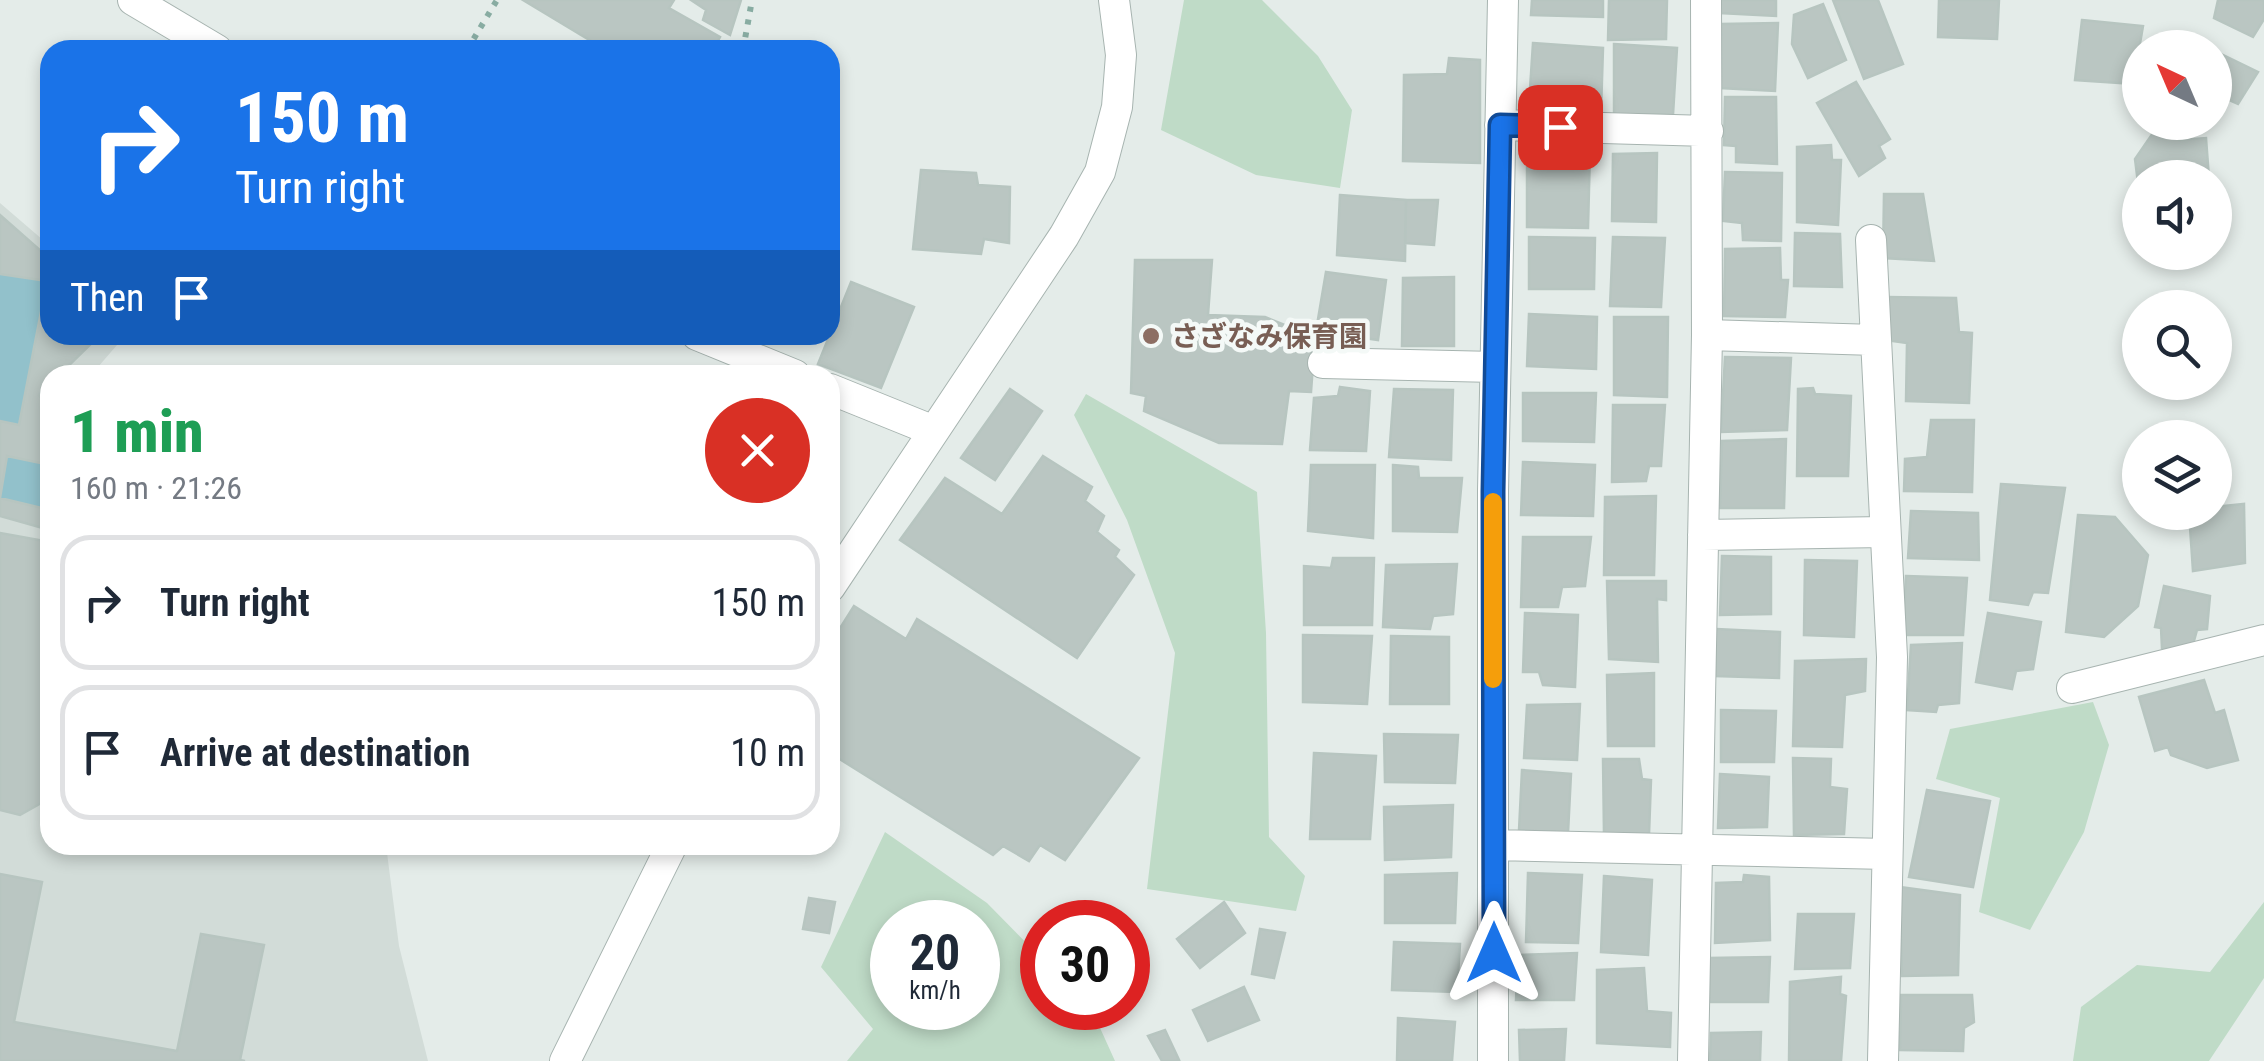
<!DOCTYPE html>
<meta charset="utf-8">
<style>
body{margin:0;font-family:"Roboto Condensed","Noto Sans JP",sans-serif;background:#f6f6f7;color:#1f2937;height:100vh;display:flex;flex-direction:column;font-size:38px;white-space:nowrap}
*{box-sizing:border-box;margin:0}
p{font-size:32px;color:#747a83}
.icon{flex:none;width:55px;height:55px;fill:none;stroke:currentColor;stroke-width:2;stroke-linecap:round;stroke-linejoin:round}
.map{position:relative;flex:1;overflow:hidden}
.drawer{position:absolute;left:40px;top:365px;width:800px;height:490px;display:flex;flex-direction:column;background:#fff;border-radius:30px;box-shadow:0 5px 15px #0003}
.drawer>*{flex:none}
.guide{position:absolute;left:40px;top:40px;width:800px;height:305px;border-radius:30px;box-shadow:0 5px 15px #0003;background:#1a73e8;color:#fff;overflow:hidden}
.needle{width:65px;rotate:316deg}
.buttons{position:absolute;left:2122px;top:30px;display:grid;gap:20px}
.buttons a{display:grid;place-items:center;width:110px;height:110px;border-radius:50%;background:#fff;box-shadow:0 5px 15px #0003;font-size:50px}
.speed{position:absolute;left:870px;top:900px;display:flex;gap:20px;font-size:50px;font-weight:700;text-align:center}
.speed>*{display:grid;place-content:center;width:130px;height:130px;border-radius:50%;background:#fff;box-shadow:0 5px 15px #0003;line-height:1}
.speed small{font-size:25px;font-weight:400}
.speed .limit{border:15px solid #d22;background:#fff;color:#111}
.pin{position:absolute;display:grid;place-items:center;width:85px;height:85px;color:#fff;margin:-42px;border-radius:20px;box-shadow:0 5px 15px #0006}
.me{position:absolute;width:110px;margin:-55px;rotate:0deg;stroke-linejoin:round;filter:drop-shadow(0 0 8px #0008)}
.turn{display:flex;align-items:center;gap:35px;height:210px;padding:0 30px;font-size:45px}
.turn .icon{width:130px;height:130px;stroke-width:2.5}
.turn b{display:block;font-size:70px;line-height:85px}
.then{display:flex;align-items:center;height:95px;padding:0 30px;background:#0003;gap:20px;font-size:38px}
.round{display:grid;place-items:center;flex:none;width:105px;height:105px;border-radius:52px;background:#f6f6f7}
.summary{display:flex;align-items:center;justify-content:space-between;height:170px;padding:0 30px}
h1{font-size:60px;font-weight:800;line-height:75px;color:#1e9e55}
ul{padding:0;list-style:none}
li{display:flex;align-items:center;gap:30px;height:135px;margin:0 20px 15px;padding:0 10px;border:5px solid #e0e1e3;border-radius:30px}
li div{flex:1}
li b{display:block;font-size:38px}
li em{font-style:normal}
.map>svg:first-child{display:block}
.built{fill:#d2dcd8}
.green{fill:#bfdbc7;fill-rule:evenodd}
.water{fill:#92c1cb}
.building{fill:#bac6c2;stroke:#b7c5c0;stroke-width:2.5}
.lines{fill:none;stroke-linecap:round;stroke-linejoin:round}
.minor-casing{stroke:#a7b4b0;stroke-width:32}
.path{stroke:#88aca2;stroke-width:6;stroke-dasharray:5 8;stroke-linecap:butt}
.minor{stroke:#fff;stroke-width:30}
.route-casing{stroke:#114b97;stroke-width:25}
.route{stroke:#1a73e8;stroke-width:18}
.slow{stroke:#f59e0b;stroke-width:18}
.education-dot{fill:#8d6e63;stroke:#f4f9f7;stroke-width:4}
.labels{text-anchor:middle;stroke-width:9;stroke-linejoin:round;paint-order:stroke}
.education-label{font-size:28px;font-weight:bold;fill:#785e54;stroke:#f4f9f7;text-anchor:start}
</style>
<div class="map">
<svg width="2264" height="1061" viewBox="0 0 2264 1061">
<rect width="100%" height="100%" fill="#e4ece9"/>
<!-- built -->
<path class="built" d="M0 203 50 246V335L124 337 91 375H50V845H386L399 946 428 1061H0Z"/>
<!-- green -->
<path class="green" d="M1184 0H1262L1318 56 1352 110 1340 188 1256 175 1161 130Z
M1086 394 1257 492 1266 633 1269 837 1305 876 1296 911 1147 889 1175 653 1127 520 1074 415Z
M2093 702 2109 745 2084 832 2030 930 1979 912 2000 798 1936 779 1950 729Z
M885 832 987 903 1042 959V1008H1091L1115 1061H847L873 1029 821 967ZM892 922H978V1008H892Z
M2264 902V978L2209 1061H2073L2081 1007 2137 965 2210 972Z"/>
<!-- water -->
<path class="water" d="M0 274 47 281 19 425 0 421Z
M7 456 50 465V510L0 498Z"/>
<!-- building -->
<path class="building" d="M523 0H674L669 8 720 37 713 50H606Z
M691 0H741L730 35 703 20 706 10Z
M1532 0H1603V17L1531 15Z
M1609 0H1667L1666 39 1608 40Z
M1720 0H1776V16L1720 13Z
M1833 0H1878L1903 64 1864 79Z
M1939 0H1999L1997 39 1938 37Z
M2218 0H2264V19L2253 37 2214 18Z
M1823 4 1846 60 1808 78 1792 44 1794 15Z
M2082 20 2143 26 2133 84 2075 80Z
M1778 23 1775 91 1720 88 1721 24Z
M1533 43 1603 48 1601 112 1540 110 1542 90 1530 89Z
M1614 44 1677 48 1673 115H1614Z
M2215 51 2258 72 2238 104 2218 95 2215 100Z
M1449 58 1480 60V163L1403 161 1404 75 1447 74Z
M1856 82 1890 139 1879 146 1885 158 1859 176 1817 103Z
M1725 97H1776L1777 164 1736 162V146L1724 145Z
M2178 131 2179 140 2206 138 2209 178H2140L2139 191 2135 159 2153 133Z
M1831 145 1832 160H1841L1838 225 1797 222V147Z
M1527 152H1590L1588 228 1527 227Z
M1657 153 1656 222 1612 221 1613 154Z
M921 170 976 173 978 185 1010 187 1009 243 984 239 981 254 913 249Z
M1725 172 1782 173 1781 241 1743 240 1742 223 1723 221Z
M1884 194H1923L1934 261 1883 258Z
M1340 195 1406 200 1405 261 1337 255Z
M1406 200H1438L1434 245 1405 243Z
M0 215 50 259V335H100L59 375H50V384L39 395 50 411V465L7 456 0 498 50 510V530L0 516V421L19 425 47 281 0 274Z
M1795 233 1840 234 1842 287 1794 286Z
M1529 237 1595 238 1594 289H1529Z
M1613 237 1665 238 1661 307 1610 306Z
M1780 248 1781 280H1788L1785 317 1724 316 1725 249Z
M1135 260H1212L1208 315 1265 317 1315 337 1311 392 1289 391 1282 444 1219 443 1144 411 1146 396 1131 393Z
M1326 272 1386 280 1378 340 1316 331Z
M1454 277V346H1402L1403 278Z
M851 282 914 307 881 388 818 364Z
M1886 297 1956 298 1959 332 1972 333 1969 403 1906 401 1907 343 1885 340Z
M1529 314 1597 317 1596 369 1527 366Z
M1614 317H1668L1667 397 1614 395Z
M1725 357 1791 358 1787 430 1721 432Z
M1340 387 1370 391 1366 451 1310 450 1314 398 1338 396Z
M1813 388 1815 394 1851 396 1848 476H1797L1798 389Z
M1010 389 1042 411 995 480 961 458Z
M1394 389 1453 390 1451 460 1389 457Z
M1523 393H1596L1594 442 1523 441Z
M1613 405H1665L1661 466H1649L1646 481 1612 482Z
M1931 420H1974L1972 492 1904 491 1905 459 1927 457Z
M1786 439 1784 508H1720L1722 441Z
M1043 456 1092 487 1085 501 1104 516 1097 532 1119 550 1115 557 1134 575 1077 658 900 540 945 478 1002 514Z
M1523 462 1595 465 1593 516 1521 515Z
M1311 465H1375L1373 538 1308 531Z
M1393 465 1418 467 1419 478H1462L1457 532 1393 531Z
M2001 484 2065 488 2048 593 2033 592 2028 605 1990 600Z
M1656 496 1654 575H1604L1605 497Z
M2244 504 2245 563 2193 571 2189 512H2215V507Z
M1911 511 1978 513 1979 560 1908 558Z
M2078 515 2115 517 2148 555 2138 606 2104 637 2066 632Z
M0 533 50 542V798L20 815 0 810Z
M1523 537H1591L1585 586 1562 587 1558 607H1521Z
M1722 556 1771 557V614L1720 615Z
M1333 558H1374L1372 625H1304V566L1331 568Z
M1805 560 1857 561 1854 637 1804 635Z
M1457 564 1453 614 1433 616 1430 629 1383 627 1386 565Z
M1906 576 1967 578 1963 635H1903Z
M1607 581H1666V600L1657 599 1658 662 1609 659Z
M2164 586 2210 596 2207 629 2197 630 2192 648H2162L2161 628 2155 627Z
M854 606 906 639 917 619 1139 758 1065 860 1040 845 1029 861 1003 846 993 855 830 753V644Z
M1525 613 1578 615 1575 687 1543 685 1539 672H1523Z
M1988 613 2041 622 2033 669 2016 671 2012 689 1976 682Z
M1716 629 1780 632 1779 678 1715 676Z
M1303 635 1372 636 1367 704 1303 702Z
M1391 636 1449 637V704H1390Z
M1962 643 1959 703 1938 705 1936 712 1907 710 1911 645Z
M1866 659 1865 691 1845 695 1842 747 1793 746 1795 661Z
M1654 673V746H1608L1607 675Z
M2204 680 2215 713 2224 710 2238 760 2207 768 2171 755 2168 747 2155 751 2139 697Z
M1580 704 1577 760 1524 758 1527 705Z
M1721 710 1776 711 1774 762H1721Z
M1384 734 1458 735 1455 783 1385 782Z
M1314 753 1376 756 1370 839H1310Z
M1793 758 1831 759 1830 787 1847 789 1844 834 1794 835Z
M1603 759H1639L1642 779 1651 780 1649 835 1604 834Z
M1522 770 1571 774 1568 833 1519 830Z
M1720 774 1769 777 1767 827 1718 828Z
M1927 790 1990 801 1973 887 1909 877Z
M1453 805 1451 857 1385 860 1384 807Z
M1457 873 1455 923H1385V875Z
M1528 873 1582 875 1578 943 1526 942Z
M0 874 42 882 14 1022 177 1051 201 934 264 945 240 1060 245 1061H0Z
M1744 875 1769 877 1770 940 1715 943 1716 883 1743 882Z
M1604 876 1652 880 1648 955 1601 952Z
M1900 887 1960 895 1958 975 1902 976Z
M809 898 835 902 829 933 803 929Z
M1224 902 1245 933 1200 968 1177 939Z
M1798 914H1854L1850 968 1795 969Z
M1260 929 1285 933 1274 978 1252 974Z
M1394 942 1460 944 1457 992 1392 990Z
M1577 953 1574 1000H1516L1518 955Z
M1770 957 1768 1002H1709V958Z
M1644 968 1647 1011 1671 1013 1670 1047 1597 1043V970Z
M1841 977 1840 994 1846 996 1841 1061H1789L1790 982Z
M1244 987 1259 1020 1208 1041 1193 1010Z
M1901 995H1972L1974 1022 1964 1028 1963 1051 1900 1050Z
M1398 1018 1455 1022 1452 1061H1397Z
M1566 1029 1564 1061H1520L1519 1030Z
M1165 1030 1179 1060 1175 1061H1162L1148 1036Z
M1761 1032 1760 1061H1710L1711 1033Z"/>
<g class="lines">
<!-- minor casing -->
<g class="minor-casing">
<path id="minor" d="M133 0 217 50
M1500 125 1708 131
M1871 240 1892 657 1883 1061
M697 335 795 375
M1707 335 1875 340
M1323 363 1495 367
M830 389 934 431
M1703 535 1883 532
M830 587 1064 236 1100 172 1117 107 1121 55 1114 0
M2072 688 2264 640
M1494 845 1887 854
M565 1061 672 845
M1493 1061V491L1503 0
M1693 1061 1707 335 1706 0"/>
</g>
<!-- path -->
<path class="path" d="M467 50 497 0
M743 50 752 0"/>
<!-- minor -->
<use href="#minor" class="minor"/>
</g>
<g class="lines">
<!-- route casing -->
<g class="route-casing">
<path id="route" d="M1494 953 1493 491 1500 125 1560 127"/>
</g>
<!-- route -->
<use href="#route" class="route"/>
<!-- slow -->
<path class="slow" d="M1493 502V679"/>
</g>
<!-- markers -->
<circle class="education-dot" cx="1151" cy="336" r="10"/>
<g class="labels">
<!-- education labels -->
<g class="education-label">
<text x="1171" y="346">さざなみ保育園</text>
</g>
</g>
</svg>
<div class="buttons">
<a><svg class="needle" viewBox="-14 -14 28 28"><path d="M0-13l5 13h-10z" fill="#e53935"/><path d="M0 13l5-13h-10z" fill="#747a83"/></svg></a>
<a><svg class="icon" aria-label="sound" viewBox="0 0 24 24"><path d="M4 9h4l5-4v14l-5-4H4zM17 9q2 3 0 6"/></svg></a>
<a><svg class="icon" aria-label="search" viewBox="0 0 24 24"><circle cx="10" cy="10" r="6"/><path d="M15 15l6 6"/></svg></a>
<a><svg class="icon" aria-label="layers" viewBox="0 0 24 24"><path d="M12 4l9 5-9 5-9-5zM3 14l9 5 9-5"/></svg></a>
</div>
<div class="speed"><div>20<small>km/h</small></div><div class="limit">30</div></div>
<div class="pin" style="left:1560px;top:127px;background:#d93025"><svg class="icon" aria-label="arrive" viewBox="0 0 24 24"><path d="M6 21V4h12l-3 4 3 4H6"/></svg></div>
<svg class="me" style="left:1494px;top:953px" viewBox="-20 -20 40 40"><path d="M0-17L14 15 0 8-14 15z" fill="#1a73e8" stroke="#fff" stroke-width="4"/></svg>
<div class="guide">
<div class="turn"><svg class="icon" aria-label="right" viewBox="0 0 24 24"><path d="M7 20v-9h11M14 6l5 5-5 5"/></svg><div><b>150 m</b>Turn right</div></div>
<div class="then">Then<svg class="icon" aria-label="arrive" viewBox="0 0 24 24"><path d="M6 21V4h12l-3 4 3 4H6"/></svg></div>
</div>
<section class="drawer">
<div class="summary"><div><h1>1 min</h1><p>160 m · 21:26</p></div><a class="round" style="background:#d93025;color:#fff"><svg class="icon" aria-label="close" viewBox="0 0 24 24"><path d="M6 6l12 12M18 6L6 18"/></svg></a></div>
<ul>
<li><svg class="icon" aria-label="right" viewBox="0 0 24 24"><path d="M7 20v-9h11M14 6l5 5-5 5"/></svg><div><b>Turn right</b></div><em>150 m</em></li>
<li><svg class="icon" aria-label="arrive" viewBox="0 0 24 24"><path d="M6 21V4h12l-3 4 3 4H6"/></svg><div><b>Arrive at destination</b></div><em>10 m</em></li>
</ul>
</section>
</div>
